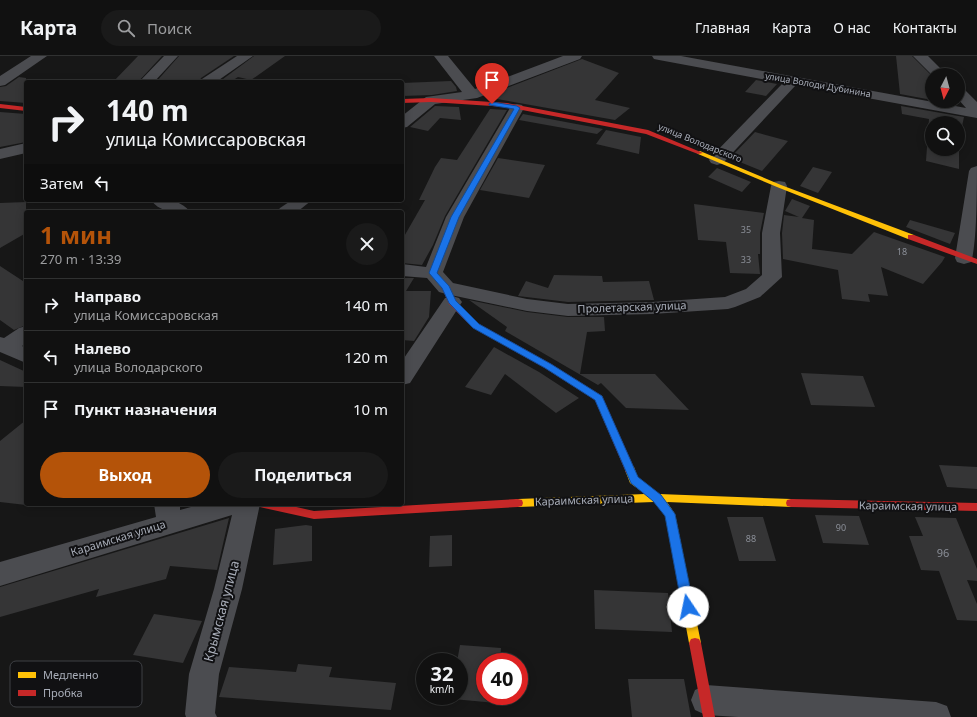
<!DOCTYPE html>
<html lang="ru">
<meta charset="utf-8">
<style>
body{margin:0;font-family:"Noto Sans",sans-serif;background:#1a1a1a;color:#f1f3f6;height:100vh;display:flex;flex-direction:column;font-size:15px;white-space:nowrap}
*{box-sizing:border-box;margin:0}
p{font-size:13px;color:#9c9d9f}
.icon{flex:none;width:22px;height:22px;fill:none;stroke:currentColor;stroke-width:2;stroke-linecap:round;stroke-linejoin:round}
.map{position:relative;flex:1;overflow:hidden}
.sheet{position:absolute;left:24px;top:154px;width:380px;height:296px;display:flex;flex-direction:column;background:#111;border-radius:4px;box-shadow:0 2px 10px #0003,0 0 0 1px #303131}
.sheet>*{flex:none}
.banner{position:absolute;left:24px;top:24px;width:380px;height:122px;border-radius:4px;box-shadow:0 2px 10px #0003,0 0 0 1px #303131;background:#111;color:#f1f3f6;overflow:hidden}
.needle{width:26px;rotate:186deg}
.tools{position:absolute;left:925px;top:12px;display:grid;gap:8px}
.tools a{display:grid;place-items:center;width:40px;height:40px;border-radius:50%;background:#111;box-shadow:0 2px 10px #0003,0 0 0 1px #303131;font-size:20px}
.speed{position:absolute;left:416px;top:597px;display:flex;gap:8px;font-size:20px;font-weight:700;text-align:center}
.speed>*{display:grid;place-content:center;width:52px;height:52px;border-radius:50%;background:#111;box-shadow:0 2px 10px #0003,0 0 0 1px #303131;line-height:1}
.speed small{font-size:10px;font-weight:400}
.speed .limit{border:6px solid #d22;background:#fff;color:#111}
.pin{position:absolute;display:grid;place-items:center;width:34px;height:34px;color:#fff;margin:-41px -17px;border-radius:50% 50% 50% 0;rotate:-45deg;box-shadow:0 0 4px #0007}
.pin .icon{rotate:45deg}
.me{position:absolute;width:44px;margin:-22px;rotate:349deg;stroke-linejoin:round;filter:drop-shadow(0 0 3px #0008)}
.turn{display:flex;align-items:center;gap:14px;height:84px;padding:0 16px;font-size:18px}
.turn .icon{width:52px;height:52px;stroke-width:2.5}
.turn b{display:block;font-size:28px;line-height:34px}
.then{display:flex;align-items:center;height:38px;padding:0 16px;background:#0003;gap:8px;font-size:15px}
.round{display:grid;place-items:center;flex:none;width:42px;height:42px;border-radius:21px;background:#1a1a1a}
.summary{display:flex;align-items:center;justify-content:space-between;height:68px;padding:0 16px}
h1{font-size:24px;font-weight:700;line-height:30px;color:#b45309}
.cta{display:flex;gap:8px;margin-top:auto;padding:8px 16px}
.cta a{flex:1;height:46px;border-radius:24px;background:#b45309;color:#fff;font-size:16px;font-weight:700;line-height:46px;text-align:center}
.cta a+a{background:#1a1a1a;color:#f1f3f6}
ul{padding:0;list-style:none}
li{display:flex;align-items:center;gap:12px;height:52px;padding:0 16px;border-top:1px solid #303131}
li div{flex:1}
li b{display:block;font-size:15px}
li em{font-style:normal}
header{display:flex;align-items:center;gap:24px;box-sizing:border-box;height:56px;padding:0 20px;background:#111;border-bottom:1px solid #303131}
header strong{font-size:19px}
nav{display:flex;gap:22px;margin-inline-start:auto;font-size:14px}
.search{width:280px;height:36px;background:#1a1a1a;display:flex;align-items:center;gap:10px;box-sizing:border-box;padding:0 14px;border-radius:22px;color:#9c9d9f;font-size:15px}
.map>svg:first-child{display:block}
.building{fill:#353536;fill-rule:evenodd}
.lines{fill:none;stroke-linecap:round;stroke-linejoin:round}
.street{fill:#4b4c50;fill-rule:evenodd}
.slow{fill:#ffc107;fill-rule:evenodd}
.jam{fill:#c62828;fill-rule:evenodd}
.route{fill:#1a73e8;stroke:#114b97}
.labels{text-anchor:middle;stroke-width:4;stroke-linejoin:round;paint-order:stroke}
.far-street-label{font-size:9px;fill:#a8adb8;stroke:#111113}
.number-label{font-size:9px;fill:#8b8f98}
.street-label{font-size:11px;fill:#a8adb8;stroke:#111113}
.near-number-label{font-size:11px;fill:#8b8f98}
.near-street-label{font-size:13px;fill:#a8adb8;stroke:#111113}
.key{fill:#111113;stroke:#3e4045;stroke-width:1}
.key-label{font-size:11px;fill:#a8adb8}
</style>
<header>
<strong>Карта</strong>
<div class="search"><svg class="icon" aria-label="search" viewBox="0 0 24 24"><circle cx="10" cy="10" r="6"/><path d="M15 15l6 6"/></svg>Поиск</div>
<nav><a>Главная</a><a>Карта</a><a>О нас</a><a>Контакты</a></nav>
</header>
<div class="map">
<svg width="977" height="661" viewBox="0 0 977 661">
<rect width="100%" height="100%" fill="#171717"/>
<!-- building -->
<path class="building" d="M138 0H162L138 26H113Z
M179 0H234L201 22 199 26H156Z
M254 0H285L251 24 238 21 230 26H219Z
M896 0H912L932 20V44L900 38Z
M582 3 619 17 595 44 630 52 615 64 497 43 496 36Z
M19 21 26 22V47L0 45V31L6 30Z
M756 24 777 28 766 40 745 36Z
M451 25 456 31 457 35 432 39 402 40V27Z
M435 50 459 51 461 64 440 62 428 75 410 71Z
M901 50 964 61 959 84V113L926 105 929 63 902 58ZM932 67H958V93H932Z
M490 53 507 54 445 160 433 189 422 209 402 207V184L425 144H419L435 111 441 102 457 104Z
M0 56 26 58V86L0 91Z
M523 58 603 73 597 78 519 64Z
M606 74 641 81 639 98 596 88Z
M755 76 788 85 762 115 730 102Z
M498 102 545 109 529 142 480 134Z
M813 111 832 116 818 137 800 130Z
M717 112 751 126 742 136 708 121Z
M792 143 810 150 802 162 814 164 812 193 852 198 874 176 945 201 942 206 923 228 881 211 888 240 868 238 870 246 842 243 838 214 783 203 782 177 784 159 799 161 785 155Z
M26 146V177L0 192V147Z
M694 148 764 157 760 177V198H758L760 218 730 217 726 186 698 184Z
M910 164 955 177 950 188 906 171Z
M0 210 26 227V269L14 274 0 264Z
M554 219 602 220 603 226 649 225 654 244 568 246 518 240 526 225 548 232Z
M402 222H414L406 235H431L429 261 414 285 402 284Z
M469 244 527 256 568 261H604L605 275 587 276 580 318H655L689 354 626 352 601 327 598 329 505 275 507 271Z
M494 291 539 316 579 342 556 357 505 318 491 339 465 331Z
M0 304 26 316V331L0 330Z
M801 317 863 320 875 351 811 349Z
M26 364V449L0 446V385Z
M939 409 977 411V433L947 431Z
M815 459 859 460 869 489 823 487Z
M727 461H763L776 505H739Z
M915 461 956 462 977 513V525L967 524 977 548V565L957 564 939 515 921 514 909 480H923Z
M229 462 217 514 170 510 166 523 96 541 99 533 0 561V531Z
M306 469 312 470V505L273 509 275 473Z
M452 479V510L429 511 430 480Z
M594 534 668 537 672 576 595 573Z
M154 558 202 565 183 607 133 599Z
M460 589 501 592 500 606H485V640H497L496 647 453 643V640H459V606H457Z
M298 608 332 611 329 621 396 627 391 654 219 641 229 611 296 616Z
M628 623H684L691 661H632Z"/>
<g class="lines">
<!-- street -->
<path class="street" d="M31 0H47L5 29 0 30V20Z
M164 0H178L154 26H139Z
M237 0H253L216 26H200L202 23Z
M434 0H448L475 33 563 0H582L580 3 477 42 435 48 407 71 402 72V60L426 41 462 36Z
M652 0H681L966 52 958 43V31L963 32 977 46V62L796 29 723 107 717 109 711 107 709 104 711 101 783 27 659 4 654 3Z
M913 0H928L947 19H932Z
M517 48 522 49 524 52 464 161 443 216 453 227 527 243 568 248 652 246 725 241 746 233 762 219V177L771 130 773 126 779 125 785 126 787 130 780 177 782 221 760 241 735 251 728 253 652 258 568 260 527 255 446 238 439 236 427 222 402 220V208L426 211 446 161 510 52 512 49Z
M26 87V97L0 103V93Z
M977 110C977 131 977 190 971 206L964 208 957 206 955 202 969 115 971 112Z
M151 144C165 144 181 143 190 156 176 156 160 157 151 144Z
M292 144H312L297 156H277L280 152Z
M452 240 459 242 462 246 410 327 402 329V305L445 242Z
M26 270V287L22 290 26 292V307L0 296V281L4 282 19 272Z
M154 448H180V454L202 448H260L242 533 219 618 215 657 217 661H186L185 658 189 618 214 533 232 459 0 530V506L156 461Z
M706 629 936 646 947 650 951 661H738L706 659 695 654 691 644 695 634Z"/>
<!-- slow -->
<path class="slow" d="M700 95 781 129 914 179 915 181 911 183H908L777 131 698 98 697 97Z
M630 410 634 411 638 422 659 438 791 443 795 444 796 447 795 450 791 451 667 446 675 458 701 587 699 591 695 592 691 591 689 587 665 459 654 446 518 451 514 450 513 447 514 444 518 443 645 438 630 427 625 414 626 411Z"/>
<!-- jam -->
<path class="jam" d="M431 42 507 47 648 74 703 97 698 98 646 78 507 51 431 46 402 47V43Z
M0 48 26 51V55L0 52Z
M908 179H914L977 203V208L908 183Z
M443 230H449L456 245 479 268 551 308 602 340 635 414 634 417H626L625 414 595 344 545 312 473 272 449 248 442 232Z
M518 443 522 444 523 447 522 450 518 451 314 463 264 452 260 451 259 448H283L314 455Z
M791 443 977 447V455L791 451 787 450 786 447 787 444Z
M695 582 699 583 701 587 715 661H703L689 587 691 583Z"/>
</g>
<!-- route -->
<path class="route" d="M492 46 517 50 520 52 459 161 437 217 449 230 456 245 479 268 551 308 602 340 638 421 661 439 675 458 694 551 692 555 688 556 684 555 682 551 665 460 653 445 631 427 595 344 545 312 473 272 449 247 442 232 429 217 451 161 514 53 489 49V48Z"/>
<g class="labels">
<!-- far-street labels -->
<g class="far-street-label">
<text transform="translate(818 29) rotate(10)" y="3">улица Володи Дубинина</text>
<text transform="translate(700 87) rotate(22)" y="3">улица Володарского</text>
</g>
<!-- number labels -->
<g class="number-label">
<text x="746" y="177">35</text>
<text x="902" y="199">18</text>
<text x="746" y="207">33</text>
<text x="841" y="475">90</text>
<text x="751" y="486">88</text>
</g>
<!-- street labels -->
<g class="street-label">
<text transform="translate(632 251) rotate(-2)" y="4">Пролетарская улица</text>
<text transform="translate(584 444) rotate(-2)" y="4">Караимская улица</text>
<text transform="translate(908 450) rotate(1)" y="4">Караимская улица</text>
<text transform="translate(118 482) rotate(-17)" y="4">Караимская улица</text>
</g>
<!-- near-number labels -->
<g class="near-number-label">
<text x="943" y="501">96</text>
</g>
<!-- near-street labels -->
<g class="near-street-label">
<text transform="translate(221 555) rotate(-75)" y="5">Крымская улица</text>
</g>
</g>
<!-- legend -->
<rect x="10" y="605" width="132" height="46" rx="6" class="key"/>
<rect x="18" y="616" width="18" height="6" fill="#ffc107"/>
<rect x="18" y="634" width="18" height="6" fill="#c62828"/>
<g class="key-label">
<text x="43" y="623">Медленно</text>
<text x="43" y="641">Пробка</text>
</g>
</svg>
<div class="tools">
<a><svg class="needle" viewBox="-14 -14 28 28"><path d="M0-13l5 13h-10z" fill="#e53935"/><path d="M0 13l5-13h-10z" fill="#9c9d9f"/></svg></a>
<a><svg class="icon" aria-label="search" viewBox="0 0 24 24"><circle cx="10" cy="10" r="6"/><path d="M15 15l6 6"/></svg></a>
</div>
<div class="speed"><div>32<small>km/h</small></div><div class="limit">40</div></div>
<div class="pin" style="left:492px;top:48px;background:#d93025"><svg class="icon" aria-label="arrive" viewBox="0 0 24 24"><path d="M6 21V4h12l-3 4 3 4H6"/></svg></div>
<svg class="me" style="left:688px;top:551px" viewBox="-20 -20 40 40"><circle r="19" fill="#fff"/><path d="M0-13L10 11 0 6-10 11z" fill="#1a73e8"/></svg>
<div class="banner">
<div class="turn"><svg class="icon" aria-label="right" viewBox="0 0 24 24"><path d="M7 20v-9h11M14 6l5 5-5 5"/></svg><div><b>140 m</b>улица Комиссаровская</div></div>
<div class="then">Затем<svg class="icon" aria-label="left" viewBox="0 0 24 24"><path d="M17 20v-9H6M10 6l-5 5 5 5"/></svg></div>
</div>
<section class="sheet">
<div class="summary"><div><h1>1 мин</h1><p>270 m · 13:39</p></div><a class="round"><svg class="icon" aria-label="close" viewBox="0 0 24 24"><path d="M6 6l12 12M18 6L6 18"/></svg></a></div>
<ul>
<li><svg class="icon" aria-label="right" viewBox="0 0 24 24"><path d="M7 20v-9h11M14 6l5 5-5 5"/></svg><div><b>Направо</b><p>улица Комиссаровская</p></div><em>140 m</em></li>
<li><svg class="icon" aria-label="left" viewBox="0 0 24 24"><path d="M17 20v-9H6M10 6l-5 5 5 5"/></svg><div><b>Налево</b><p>улица Володарского</p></div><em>120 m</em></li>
<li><svg class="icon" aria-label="arrive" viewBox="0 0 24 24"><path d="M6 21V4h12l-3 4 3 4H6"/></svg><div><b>Пункт назначения</b></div><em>10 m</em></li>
</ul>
<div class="cta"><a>Выход</a><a>Поделиться</a></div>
</section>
</div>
